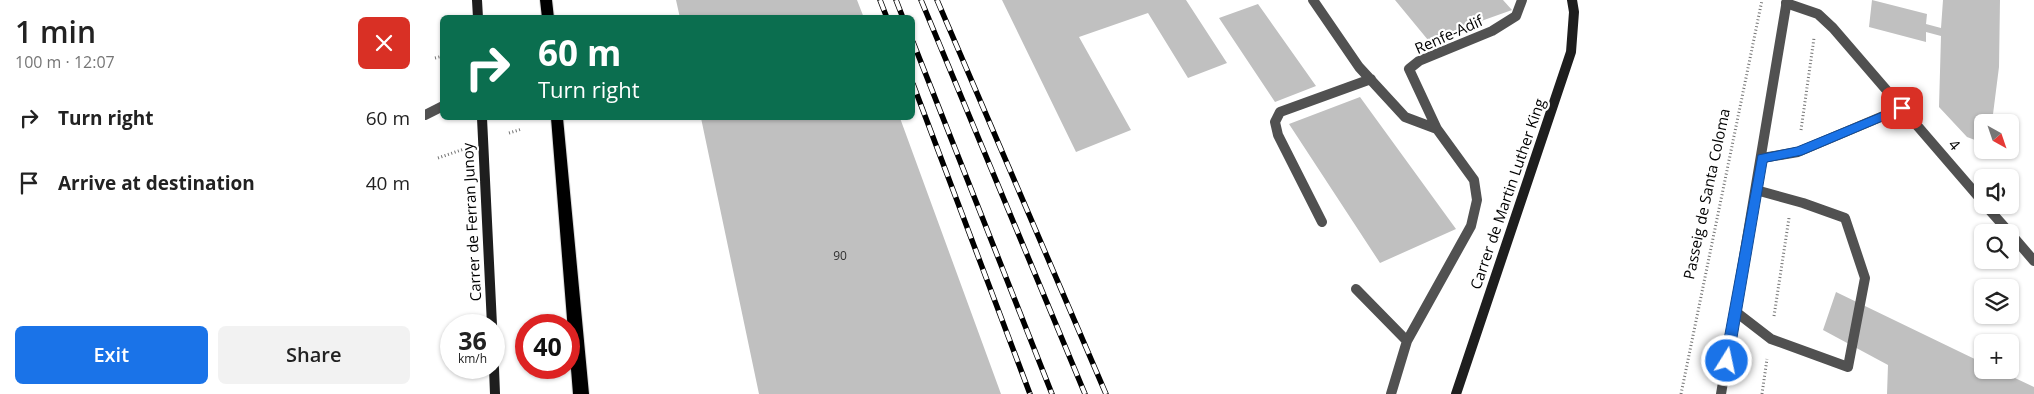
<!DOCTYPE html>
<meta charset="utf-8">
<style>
body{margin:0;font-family:"Open Sans",sans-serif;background:#f2f2f2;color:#222;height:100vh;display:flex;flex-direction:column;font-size:19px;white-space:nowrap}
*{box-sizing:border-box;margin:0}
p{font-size:16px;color:#767676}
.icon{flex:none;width:28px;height:28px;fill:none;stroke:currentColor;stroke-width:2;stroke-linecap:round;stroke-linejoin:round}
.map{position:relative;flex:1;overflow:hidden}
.sheet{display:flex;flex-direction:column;background:#fff;width:425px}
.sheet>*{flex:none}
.banner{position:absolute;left:15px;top:15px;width:475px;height:105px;border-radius:8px;box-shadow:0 1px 4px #0004;background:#0b6e4f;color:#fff;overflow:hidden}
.needle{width:32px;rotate:140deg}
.fabs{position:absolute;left:1549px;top:114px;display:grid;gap:10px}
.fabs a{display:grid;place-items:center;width:45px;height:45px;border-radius:8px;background:#fff;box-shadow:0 1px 4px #0004;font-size:25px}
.speed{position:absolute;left:15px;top:314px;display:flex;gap:10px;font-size:25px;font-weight:700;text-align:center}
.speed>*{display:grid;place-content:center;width:65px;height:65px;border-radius:50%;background:#fff;box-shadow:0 1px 4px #0004;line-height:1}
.speed small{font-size:12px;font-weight:400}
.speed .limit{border:8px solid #d22;background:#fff;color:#111}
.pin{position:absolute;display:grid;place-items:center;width:42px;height:42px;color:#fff;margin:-21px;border-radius:10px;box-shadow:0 2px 8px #0006}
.me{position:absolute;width:55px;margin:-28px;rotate:10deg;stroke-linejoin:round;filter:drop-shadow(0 0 4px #0008)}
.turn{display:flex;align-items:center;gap:18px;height:105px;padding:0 15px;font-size:22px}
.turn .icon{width:65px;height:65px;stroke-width:2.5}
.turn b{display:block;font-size:35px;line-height:42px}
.round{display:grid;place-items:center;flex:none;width:52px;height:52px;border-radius:8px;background:#f2f2f2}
.headline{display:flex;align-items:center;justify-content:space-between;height:85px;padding:0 15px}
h1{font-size:30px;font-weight:600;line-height:38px}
.action{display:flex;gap:10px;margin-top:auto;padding:10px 15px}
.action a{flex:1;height:58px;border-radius:8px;background:#1a73e8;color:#fff;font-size:20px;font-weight:600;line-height:58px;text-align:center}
.action a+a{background:#f2f2f2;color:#222}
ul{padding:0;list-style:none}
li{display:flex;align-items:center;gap:15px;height:65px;padding:0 15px}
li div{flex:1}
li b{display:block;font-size:19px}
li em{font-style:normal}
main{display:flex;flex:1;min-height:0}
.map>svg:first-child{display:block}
.building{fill:#c0c0c0}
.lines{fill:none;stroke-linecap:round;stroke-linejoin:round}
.trunk-casing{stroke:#dbdbdb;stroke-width:2}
.path{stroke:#737373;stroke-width:3;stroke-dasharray:1 2.5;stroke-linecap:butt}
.service{stroke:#515151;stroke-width:10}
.minor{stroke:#515151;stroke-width:10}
.tertiary{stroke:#515151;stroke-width:10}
.secondary{stroke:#1e1e1e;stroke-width:10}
.trunk{fill:#000;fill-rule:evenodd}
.rail-casing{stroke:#000;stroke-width:5.5}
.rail{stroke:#fff;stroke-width:4;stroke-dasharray:11;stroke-linecap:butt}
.route{fill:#1a73e8;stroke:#114b97}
.labels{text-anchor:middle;stroke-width:4.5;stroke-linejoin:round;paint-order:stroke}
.number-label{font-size:12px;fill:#303030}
.street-label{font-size:15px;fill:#000;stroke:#fff}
</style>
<main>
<section class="sheet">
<div class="headline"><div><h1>1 min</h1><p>100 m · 12:07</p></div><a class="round" style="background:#d93025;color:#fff"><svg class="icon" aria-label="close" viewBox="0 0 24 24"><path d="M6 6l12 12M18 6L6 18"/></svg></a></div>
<ul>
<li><svg class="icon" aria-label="right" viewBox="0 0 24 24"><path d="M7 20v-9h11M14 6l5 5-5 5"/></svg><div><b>Turn right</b></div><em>60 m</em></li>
<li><svg class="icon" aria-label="arrive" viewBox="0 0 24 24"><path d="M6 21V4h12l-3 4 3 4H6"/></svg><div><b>Arrive at destination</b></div><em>40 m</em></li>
</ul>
<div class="action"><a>Exit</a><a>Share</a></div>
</section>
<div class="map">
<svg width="1609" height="394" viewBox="0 0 1609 394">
<rect width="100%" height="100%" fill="#fff"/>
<!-- building -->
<path class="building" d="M251 0H432L439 18H255Z
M577 0H761L802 63 763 78 723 13 654 37 706 130 651 152Z
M970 0H1078L1087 10 1003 40Z
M1447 0 1502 14 1501 24 1516 28 1518 0H1575L1574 67 1567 122H1558V143L1542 137 1514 107 1516 36 1501 32V42L1444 27Z
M833 4 891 86 850 102 794 18Z
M935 97 1031 229 955 263 864 124Z
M276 118H475L576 394H334Z
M1411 292 1558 363V370H1573L1609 387V394H1462L1463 365 1398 330Z"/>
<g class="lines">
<!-- trunk casing -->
<g class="trunk-casing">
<path id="trunk" d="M115 0H127L129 18H117Z
M126 118H138L164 394H148Z"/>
</g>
<!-- path -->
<path class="path" d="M10 58 18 56
M1376 130 1389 38
M84 133 97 129
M13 158 39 149
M1349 316 1364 218
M1256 394 1337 0
M1337 394 1342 359"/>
<!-- service -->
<path class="service" d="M888 0 934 67 980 117 1012 129
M1361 3 1393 14 1408 28 1558 202
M1337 158 1373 152 1477 108
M1560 205 1584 232
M897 222 853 135 850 122 855 112 946 79
M1585 233 1609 261
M931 289 982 341
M1311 312 1346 339 1423 367 1440 278 1420 218 1378 203 1331 190
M966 394 982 341 1046 226 1052 200 1049 180 1012 129 984 69 994 61 1067 31 1091 16 1097 0"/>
<!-- minor -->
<path class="minor" d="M0 115 18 106"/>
<!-- tertiary -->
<path class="tertiary" d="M1296 394 1362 0"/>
<!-- secondary -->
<path class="secondary" d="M52 0 53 18
M57 118 67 325
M69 368 70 394
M1031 394 1146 52 1149 12 1147 0"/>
<!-- trunk -->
<use href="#trunk" class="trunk"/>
<!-- rail casing -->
<g class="rail-casing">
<path id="rail" d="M455 0 462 18
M471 0 478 18
M496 0 660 394
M512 0 681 394
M488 42 627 394
M488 84 605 394"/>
</g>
<!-- rail -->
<use href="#rail" class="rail"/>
</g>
<!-- route -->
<path class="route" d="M1477 104 1483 108 1481 111 1377 155 1342 162 1308 361 1306 365 1302 367 1297 365 1295 361 1333 155 1372 147Z"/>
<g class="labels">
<!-- number labels -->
<g class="number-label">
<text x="415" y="260">90</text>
</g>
<!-- street labels -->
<g class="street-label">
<text transform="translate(1024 35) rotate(-24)" y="5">Renfe-Adif</text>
<text transform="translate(1529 145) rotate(49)" y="5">4</text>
<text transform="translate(1083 194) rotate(-71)" y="5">Carrer de Martin Luther King</text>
<text transform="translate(1282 194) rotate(-78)" y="5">Passeig de Santa Coloma</text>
<text transform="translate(47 222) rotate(-93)" y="5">Carrer de Ferran Junoy</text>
</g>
</g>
</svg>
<div class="fabs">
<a><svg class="needle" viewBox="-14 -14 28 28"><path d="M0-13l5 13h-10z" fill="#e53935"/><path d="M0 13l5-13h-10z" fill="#767676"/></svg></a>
<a><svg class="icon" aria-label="sound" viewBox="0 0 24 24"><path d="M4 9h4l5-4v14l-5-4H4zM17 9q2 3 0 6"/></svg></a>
<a><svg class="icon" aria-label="search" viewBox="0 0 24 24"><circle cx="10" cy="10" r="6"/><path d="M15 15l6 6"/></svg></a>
<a><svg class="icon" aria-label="layers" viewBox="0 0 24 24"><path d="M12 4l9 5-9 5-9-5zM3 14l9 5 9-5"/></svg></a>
<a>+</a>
</div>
<div class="speed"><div>36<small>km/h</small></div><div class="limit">40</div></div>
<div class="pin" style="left:1477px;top:108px;background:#d93025"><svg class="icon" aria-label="arrive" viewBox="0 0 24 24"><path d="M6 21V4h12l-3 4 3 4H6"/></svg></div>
<svg class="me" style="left:1302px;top:361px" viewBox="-20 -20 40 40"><circle r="17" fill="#1a73e8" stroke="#fff" stroke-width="3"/><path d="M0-11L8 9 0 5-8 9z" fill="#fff"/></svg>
<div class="banner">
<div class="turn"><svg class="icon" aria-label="right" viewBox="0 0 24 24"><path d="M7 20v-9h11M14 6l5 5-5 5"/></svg><div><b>60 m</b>Turn right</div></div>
</div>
</div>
</main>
